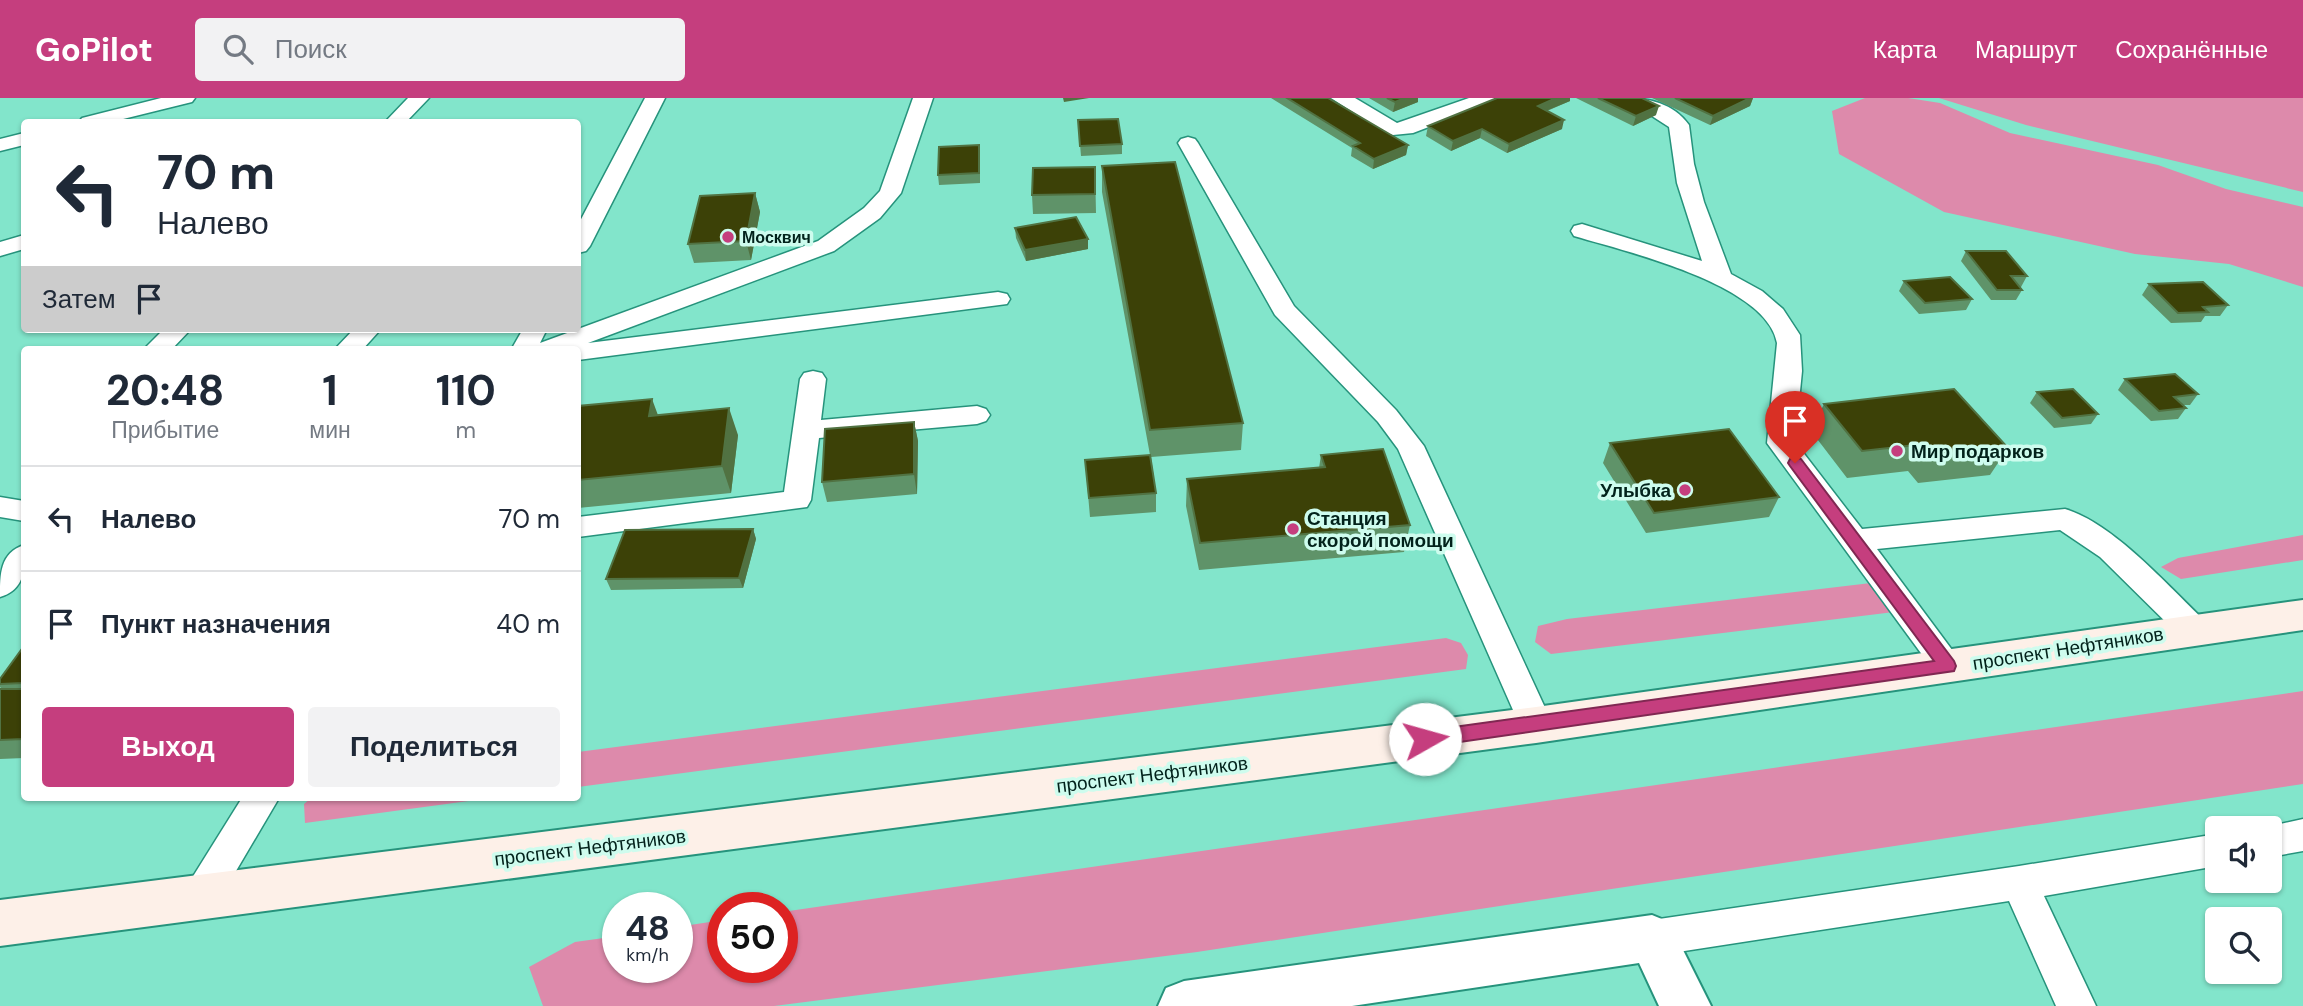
<!DOCTYPE html>
<html lang="ru">
<meta charset="utf-8">
<style>
body{margin:0;font-family:"DM Sans",sans-serif;background:#f2f2f3;color:#1f2937;height:100vh;display:flex;flex-direction:column;font-size:26px;white-space:nowrap}
*{box-sizing:border-box;margin:0}
p{font-size:23px;color:#747a83}
.icon{flex:none;width:38px;height:38px;fill:none;stroke:currentColor;stroke-width:2;stroke-linecap:round;stroke-linejoin:round}
.map{position:relative;flex:1;overflow:hidden}
.details{position:absolute;left:21px;top:248px;width:560px;height:455px;display:flex;flex-direction:column;background:#fff;border-radius:7px;box-shadow:0 2px 5px #0004}
.details>*{flex:none}
.top-card{position:absolute;left:21px;top:21px;width:560px;height:214px;border-radius:7px;box-shadow:0 2px 5px #0004;background:#fff;color:#1f2937;overflow:hidden}
.fabs{position:absolute;left:2205px;top:718px;display:grid;gap:14px}
.fabs a{display:grid;place-items:center;width:77px;height:77px;border-radius:7px;background:#fff;box-shadow:0 2px 5px #0004;font-size:35px}
.speed{position:absolute;left:602px;top:794px;display:flex;gap:14px;font-size:35px;font-weight:700;text-align:center}
.speed>*{display:grid;place-content:center;width:91px;height:91px;border-radius:50%;background:#fff;box-shadow:0 2px 5px #0004;line-height:1}
.speed small{font-size:18px;font-weight:400}
.speed .limit{border:10px solid #d22;background:#fff;color:#111}
.pin{position:absolute;display:grid;place-items:center;width:60px;height:60px;color:#fff;margin:-72px -30px;border-radius:50% 50% 50% 0;rotate:-45deg;box-shadow:0 0 7px #0007}
.pin .icon{rotate:45deg}
.me{position:absolute;width:77px;margin:-38px;rotate:83deg;stroke-linejoin:round;filter:drop-shadow(0 0 5px #0008)}
.turn{display:flex;align-items:center;gap:24px;height:147px;padding:0 21px;font-size:32px}
.turn .icon{width:91px;height:91px;stroke-width:2.5}
.turn b{display:block;font-size:49px;line-height:60px}
.then{display:flex;align-items:center;height:66px;padding:0 21px;background:#0003;gap:14px;font-size:26px}
.eta{display:flex;justify-content:space-evenly;align-items:center;height:119px;text-align:center}
.eta b{font-size:42px;font-weight:700;line-height:49px}
.button{display:flex;gap:14px;margin-top:auto;padding:14px 21px}
.button a{flex:1;height:80px;border-radius:7px;background:#c53e7e;color:#fff;font-size:28px;font-weight:700;line-height:80px;text-align:center}
.button a+a{background:#f2f2f3;color:#1f2937}
ul{padding:0;list-style:none}
li{display:flex;align-items:center;gap:21px;height:105px;padding:0 21px;border-top:2px solid #e0e1e3}
li div{flex:1}
li b{display:block;font-size:26px}
li em{font-style:normal}
header{display:flex;align-items:center;gap:42px;box-sizing:border-box;height:98px;padding:0 35px;background:#c53e7e;color:#fff}
header strong{font-size:33px}
nav{display:flex;gap:38px;margin-inline-start:auto;font-size:24px}
.search{width:490px;height:63px;background:#f2f2f3;display:flex;align-items:center;gap:18px;box-sizing:border-box;padding:0 24px;border-radius:7px;color:#747a83;font-size:26px}
.map>svg:first-child{display:block}
.green{fill:#dd8aab}
.lines{fill:none;stroke-linecap:round;stroke-linejoin:round}
.service-casing{stroke:#26937c;stroke-width:3}
.tertiary-casing{stroke:#26937c;stroke-width:4}
.secondary-casing{stroke:#26937c;stroke-width:4}
.service{fill:#fff;fill-rule:evenodd}
.tertiary{fill:#fff;fill-rule:evenodd}
.secondary{fill:#fdf0e8;fill-rule:evenodd}
.wall{fill:#5f9369}
.shaded-wall{fill:#517242}
.building{fill:#3c4107;stroke:#517242;stroke-width:2}
.route{fill:#c53e7e;stroke:#802852;stroke-width:2}
.poi-dot{fill:#c53e7e;stroke:#cefcee;stroke-width:2.5}
.labels{text-anchor:middle;stroke-width:7;stroke-linejoin:round;paint-order:stroke}
.far-poi-label{font-size:16px;font-weight:bold;fill:#02221b;stroke:#cefcee;text-anchor:start}
.poi-label{font-size:19px;font-weight:bold;fill:#02221b;stroke:#cefcee;text-anchor:start}
.street-label{font-size:19px;fill:#02221b;stroke:#cefcee}
</style>
<header>
<strong>GoPilot</strong>
<div class="search"><svg class="icon" aria-label="search" viewBox="0 0 24 24"><circle cx="10" cy="10" r="6"/><path d="M15 15l6 6"/></svg>Поиск</div>
<nav><a>Карта</a><a>Маршрут</a><a>Сохранённые</a></nav>
</header>
<div class="map">
<svg width="2303" height="908" viewBox="0 0 2303 908">
<rect width="100%" height="100%" fill="#82e5cb"/>
<!-- green -->
<path class="green" d="M1865 0H1908L1940 5 2010 35 2158 67 2226 91 2303 109V189L2229 166 2135 156 1944 114 1839 56 1832 13Z
M1939 0H2303V94L2026 27Z
M2303 437V462L2181 481 2161 469 2178 460Z
M1871 485 1894 514 1551 556 1535 544 1538 528 1567 521Z
M1446 540 1461 545 1468 557 1466 571 578 689V654Z
M2303 593V686L1197 854 774 908H543L529 869 575 844 618 838V870H677V829L723 822V870H782V814Z
M311 700H491L305 725 304 706Z"/>
<g class="lines">
<!-- service casing -->
<g class="service-casing">
<path id="service" d="M161 0H195L192 4 111 24H79L82 20Z
M408 0H429L406 24H385Z
M645 0H665L590 148 586 153 578 155V127Z
M913 0H933L901 95 880 120 834 153 588 245 998 194 1007 196 1010 201 1007 206 578 262V252H511L523 231H547L540 245 818 143 864 110 880 93Z
M1331 0H1355L1397 25 1469 0H1497L1494 4 1413 35 1393 37 1386 35Z
M1624 0C1649 0 1673 5 1689 27L1694 66 1704 104 1731 176 1762 193 1783 211 1800 237 1802 273 1795 344 1862 431 2065 411C2113 425 2168 488 2204 522L2209 531 2204 540 2193 543 2182 540 2100 459 2060 432 1877 451 1964 568 1959 577 1948 581 1937 577 1767 345 1777 245C1767 186 1624 153 1574 138L1571 133 1574 128 1582 126 1702 163 1677 85 1669 29Z
M24 35V47L0 53V41Z
M1188 39 1195 41 1198 45 1294 208 1396 312 1424 348 1553 627 1548 637 1536 641 1524 637 1398 351 1378 324 1275 217 1178 45 1181 41Z
M24 137V151L0 158V144Z
M164 231H191L171 252H143Z
M354 231H381L362 252H334Z
M813 273 822 275 826 281 821 322 977 308 986 311 990 317 986 323 977 326 819 340 811 402 807 409 578 439V419L784 394 800 281 804 275Z
M0 399 24 403V423L0 419Z
M24 447C26 469 25 492 0 499 0 476 0 455 24 447Z
M242 700H279L213 812 200 817 187 812 181 800 187 788Z
M2303 721V753L2270 759V730H2262Z
M2217 736V768L2044 798 2096 908H2056L2009 803 1652 858 1638 853 1633 840 1638 827 1652 822 2019 768Z"/>
</g>
<!-- tertiary casing -->
<g class="tertiary-casing">
<path id="tertiary" d="M1652 817 1669 824 1711 908H1659L1639 865 1352 908H1158L1166 890 1184 883Z"/>
</g>
<!-- secondary casing -->
<g class="secondary-casing">
<path id="secondary" d="M2303 502V532L1536 645 0 848V802L1536 609Z"/>
</g>
<!-- service -->
<use href="#service" class="service"/>
<!-- tertiary -->
<use href="#tertiary" class="tertiary"/>
<!-- secondary -->
<use href="#secondary" class="secondary"/>
</g>
<!-- wall -->
<path class="wall" d="M1271 0H1328L1408 47 1406 57 1373 71 1351 58 1352 50Z
M1369 0H1418V4L1393 14Z
M1497 0H1570V3L1547 13 1562 31 1507 55 1480 40 1451 53 1426 38 1428 28Z
M1576 0H1642L1656 17 1633 28Z
M1652 0H1753L1750 8 1710 27Z
M1078 22 1122 46V56L1081 58Z
M980 56V85L939 87 938 77Z
M1102 68 1243 325 1241 352 1151 359 1156 395V414L1090 419 1085 362 1150 357 1102 94Z
M1095 69 1096 115 1033 116 1032 97Z
M755 95 760 114 751 162 694 165 688 146Z
M1015 130 1088 141V151L1026 163 1016 140Z
M1966 153 2027 178 2021 189H2019L2022 192 2016 202H1991L1961 163Z
M1904 183 1972 201 1966 212 1919 216 1899 193Z
M2149 186 2228 207 2220 218H2205L2201 224 2171 225 2142 197Z
M2125 281 2198 296 2190 307H2183L2186 310 2178 321 2151 323 2118 292Z
M2037 294 2098 316 2091 326 2054 330 2030 305Z
M1824 306 2008 350 1990 377 1918 385 1908 373 1847 380 1811 333Z
M578 308 657 317 738 337 731 395 578 410Z
M914 324 918 343 917 396 827 404 822 384Z
M1610 345 1779 399 1769 419 1646 435 1603 365Z
M1321 357 1410 427 1404 454 1199 472 1186 408 1187 381 1319 370Z
M753 431 756 441 743 490 611 492 606 481Z
M24 548V660L0 661V591H2L0 589V581Z"/>
<!-- shaded-wall -->
<path class="shaded-wall" d="M1063 0H1089L1064 4Z
M1405 0H1418V4L1393 14 1395 4Z
M1556 0H1570V3L1536 17 1538 8Z
M1750 0H1753L1750 8 1710 27 1713 18Z
M1659 8 1656 17 1633 28 1636 18Z
M1564 22 1562 31 1507 55 1509 46Z
M1482 31 1480 40 1451 53 1453 43Z
M1408 47 1406 57 1373 71 1374 61Z
M755 95 760 114 751 162 746 143Z
M1088 141V151L1026 163 1025 152Z
M652 301 662 328 649 318Z
M729 310 738 337 731 395 722 368Z
M914 324 918 343 917 396 914 376Z
M753 431 756 441 743 490 739 480Z"/>
<!-- building -->
<path class="building" d="M1287 0H1328L1408 47 1374 61 1353 48 1360 45Z
M1387 0H1405L1395 4Z
M1497 0H1556L1538 8 1564 22 1509 46 1482 31 1453 43 1428 28Z
M1598 0H1642L1659 8 1636 18Z
M1675 0H1750L1713 18Z
M1118 21 1122 46 1080 48 1078 22Z
M979 47V75L938 77 939 49Z
M1175 64 1243 325 1150 332 1102 68Z
M1095 69V96L1032 97 1033 70Z
M755 95 746 143 688 146 700 98Z
M1076 119 1088 141 1025 152 1015 130Z
M1966 153H2006L2027 178H2011L2022 192H1997Z
M1950 179 1972 201 1925 205 1904 183Z
M2203 184 2228 207 2203 209 2208 214 2178 215 2149 186Z
M2175 276 2198 296 2174 299 2186 310 2159 313 2125 281Z
M1954 291 2008 350 1935 358 1924 346 1862 353 1824 306Z
M2073 291 2098 316 2062 320 2037 294Z
M652 301 649 318 729 310 722 368 578 382V308Z
M914 324V376L822 384 825 331Z
M1729 331 1779 399 1654 415 1610 345Z
M1383 351 1410 427 1200 445 1187 381 1325 369 1321 357Z
M1150 357 1156 395 1089 400 1085 362Z
M753 431 739 480 606 481 625 432Z
M24 548V585L0 586V581Z
M0 591H24V641L0 642Z"/>
<!-- route -->
<path class="route" d="M1795 359 1801 361 1954 563 1956 568 1954 573 1425 649 1419 646 1416 641 1419 636 1425 633 1934 563 1790 368 1788 365 1790 361Z"/>
<!-- markers -->
<g class="poi-dot">
<circle cx="728" cy="139" r="7"/>
<circle cx="1897" cy="353" r="7"/>
<circle cx="1685" cy="392" r="7"/>
<circle cx="1293" cy="431" r="7"/>
</g>
<g class="labels">
<!-- far-poi labels -->
<g class="far-poi-label">
<text x="742" y="145">Москвич</text>
</g>
<!-- poi labels -->
<g class="poi-label">
<text x="1911" y="360">Мир подарков</text>
<text x="1671" y="399" text-anchor="end">Улыбка</text>
<text x="1307" y="427">Станция<tspan x="1307" dy="22">скорой помощи</tspan></text>
</g>
<!-- street labels -->
<g class="street-label">
<text transform="translate(2068 550) rotate(-9)" y="7">проспект Нефтяников</text>
<text transform="translate(1152 676) rotate(-7)" y="7">проспект Нефтяников</text>
<text transform="translate(590 749) rotate(-7)" y="7">проспект Нефтяников</text>
</g>
</g>
</svg>
<div class="fabs">
<a><svg class="icon" aria-label="sound" viewBox="0 0 24 24"><path d="M4 9h4l5-4v14l-5-4H4zM17 9q2 3 0 6"/></svg></a>
<a><svg class="icon" aria-label="search" viewBox="0 0 24 24"><circle cx="10" cy="10" r="6"/><path d="M15 15l6 6"/></svg></a>
</div>
<div class="speed"><div>48<small>km/h</small></div><div class="limit">50</div></div>
<div class="pin" style="left:1795px;top:365px;background:#d93025"><svg class="icon" aria-label="arrive" viewBox="0 0 24 24"><path d="M6 21V4h12l-3 4 3 4H6"/></svg></div>
<svg class="me" style="left:1425px;top:641px" viewBox="-20 -20 40 40"><circle r="19" fill="#fff"/><path d="M0-13L10 11 0 6-10 11z" fill="#c53e7e"/></svg>
<div class="top-card">
<div class="turn"><svg class="icon" aria-label="left" viewBox="0 0 24 24"><path d="M17 20v-9H6M10 6l-5 5 5 5"/></svg><div><b>70 m</b>Налево</div></div>
<div class="then">Затем<svg class="icon" aria-label="arrive" viewBox="0 0 24 24"><path d="M6 21V4h12l-3 4 3 4H6"/></svg></div>
</div>
<section class="details">
<div class="eta">
<div><b>20:48</b><p>Прибытие</p></div>
<div><b>1</b><p>мин</p></div>
<div><b>110</b><p>m</p></div>
</div>
<ul>
<li><svg class="icon" aria-label="left" viewBox="0 0 24 24"><path d="M17 20v-9H6M10 6l-5 5 5 5"/></svg><div><b>Налево</b></div><em>70 m</em></li>
<li><svg class="icon" aria-label="arrive" viewBox="0 0 24 24"><path d="M6 21V4h12l-3 4 3 4H6"/></svg><div><b>Пункт назначения</b></div><em>40 m</em></li>
</ul>
<div class="button"><a>Выход</a><a>Поделиться</a></div>
</section>
</div>
